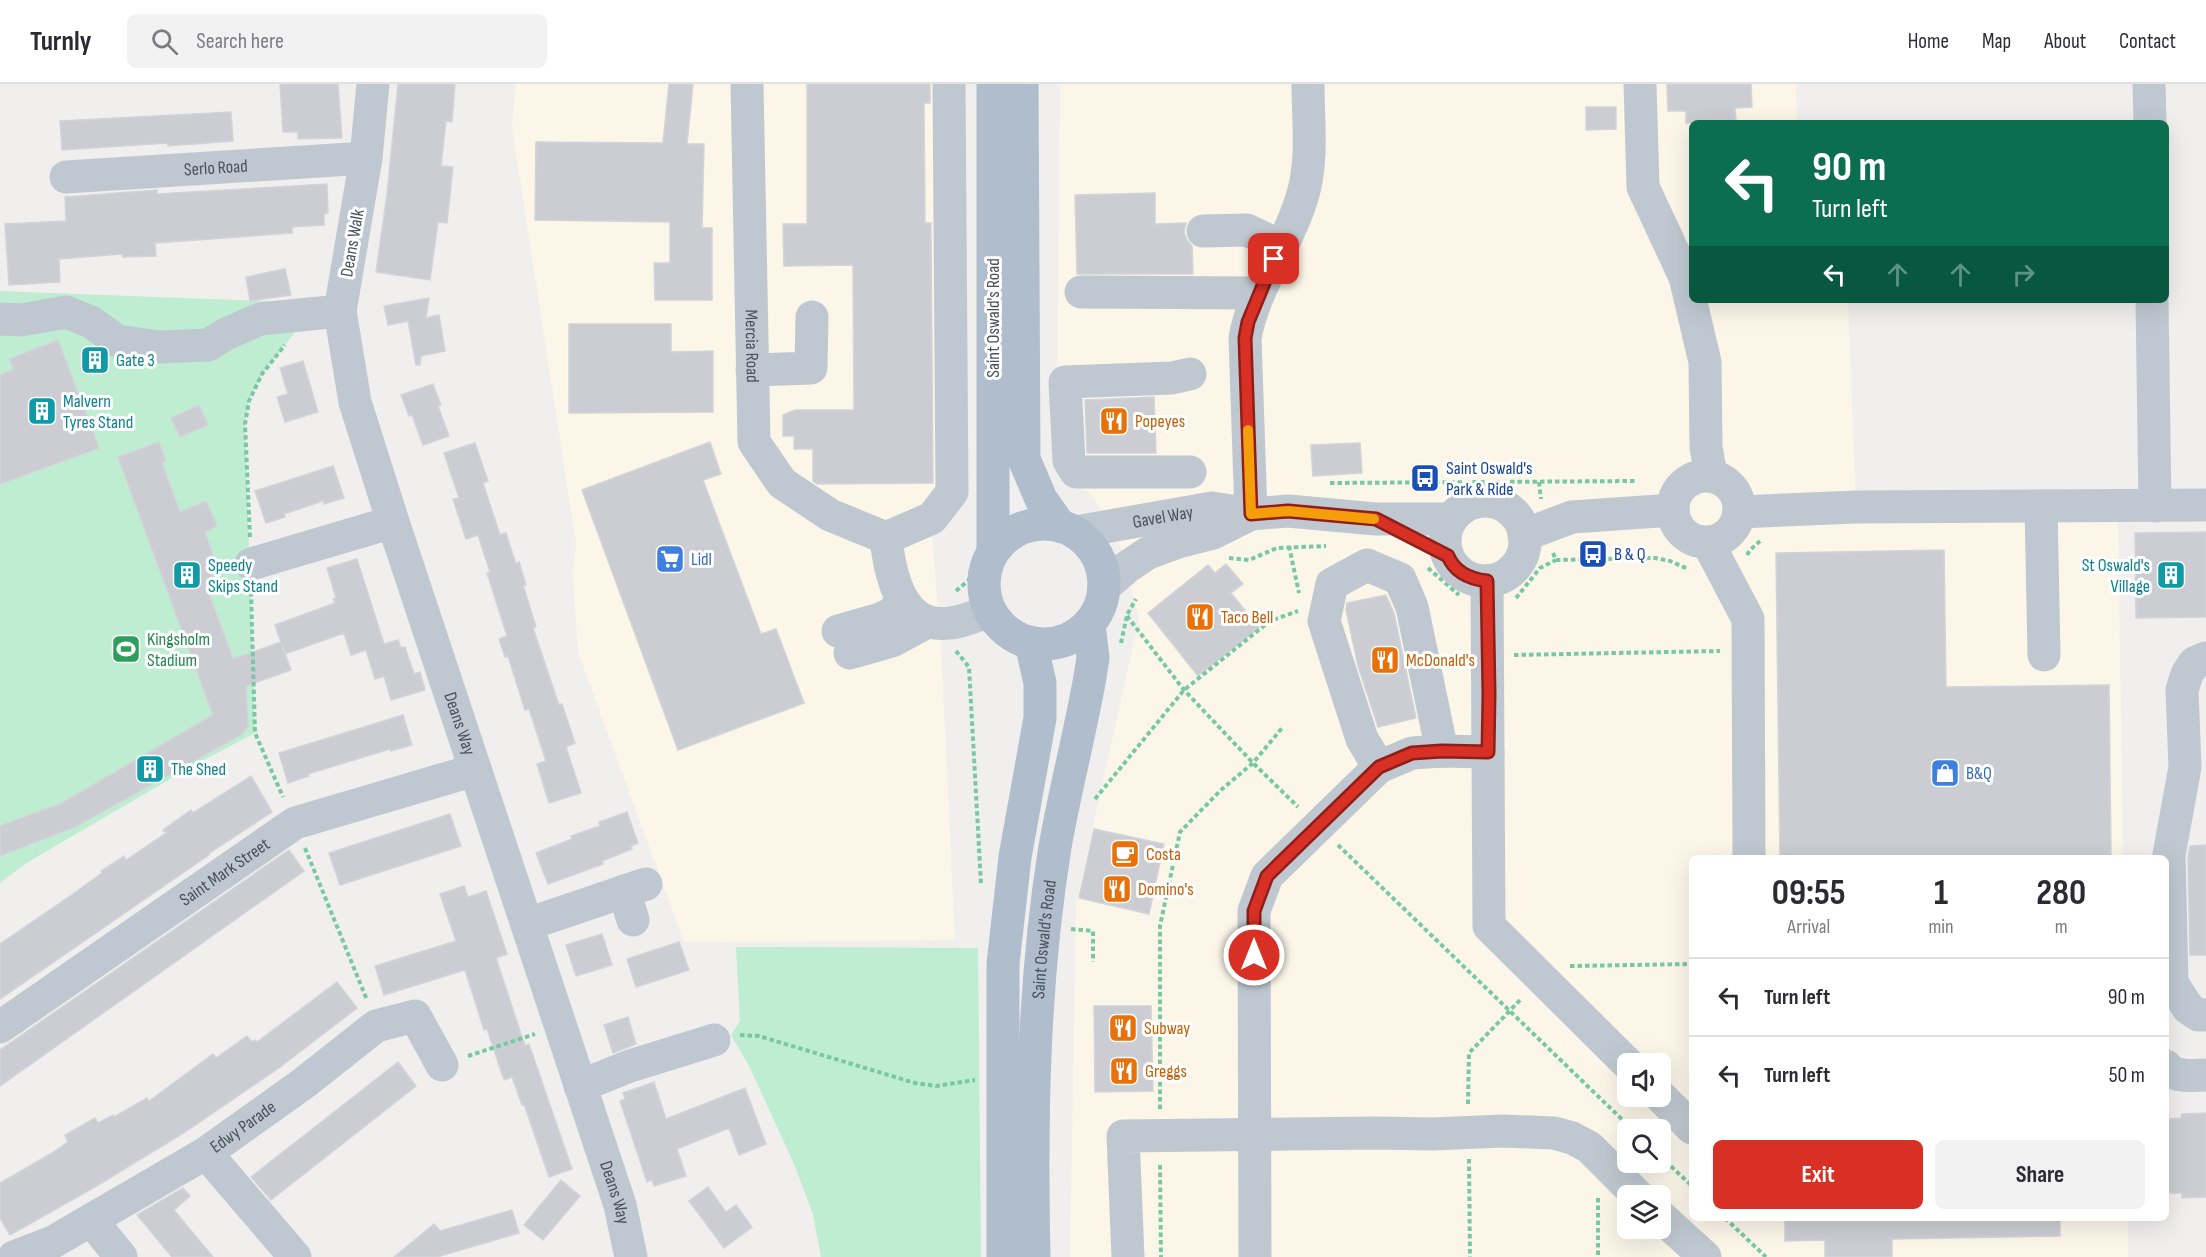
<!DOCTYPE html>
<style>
body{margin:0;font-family:"Sofia Sans Condensed",sans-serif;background:#f2f2f3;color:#2b2b33;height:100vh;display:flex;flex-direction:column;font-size:22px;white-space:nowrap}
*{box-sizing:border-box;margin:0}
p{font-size:20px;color:#7c7c81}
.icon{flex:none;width:33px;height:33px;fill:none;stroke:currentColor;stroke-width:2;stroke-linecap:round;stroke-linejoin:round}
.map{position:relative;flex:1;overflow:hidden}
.sheet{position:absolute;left:1689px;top:771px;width:480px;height:366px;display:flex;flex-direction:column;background:#fff;border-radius:9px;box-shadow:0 6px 24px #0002}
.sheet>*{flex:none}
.guide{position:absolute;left:1689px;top:36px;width:480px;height:183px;border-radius:9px;box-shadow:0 6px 24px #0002;background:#0b6e4f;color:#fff;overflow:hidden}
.fabs{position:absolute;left:1617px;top:969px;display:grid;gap:12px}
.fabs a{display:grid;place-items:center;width:54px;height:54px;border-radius:9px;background:#fff;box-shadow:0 6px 24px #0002;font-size:30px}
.pin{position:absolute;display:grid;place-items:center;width:51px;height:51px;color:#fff;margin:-26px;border-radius:12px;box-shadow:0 3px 9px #0006}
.me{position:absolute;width:66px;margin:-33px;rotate:0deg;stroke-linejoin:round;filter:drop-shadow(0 0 4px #0008)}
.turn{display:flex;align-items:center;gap:21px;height:126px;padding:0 24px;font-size:27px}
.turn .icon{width:78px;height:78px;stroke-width:2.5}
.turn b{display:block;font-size:42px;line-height:51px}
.lanes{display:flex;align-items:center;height:57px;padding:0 24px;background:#0003;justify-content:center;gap:30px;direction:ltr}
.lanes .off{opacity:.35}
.eta{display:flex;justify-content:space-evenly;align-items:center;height:102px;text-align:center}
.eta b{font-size:36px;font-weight:700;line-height:42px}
.action{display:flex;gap:12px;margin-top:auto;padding:12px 24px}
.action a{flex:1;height:69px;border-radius:9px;background:#d93025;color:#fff;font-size:24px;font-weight:700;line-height:69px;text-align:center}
.action a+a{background:#f2f2f3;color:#2b2b33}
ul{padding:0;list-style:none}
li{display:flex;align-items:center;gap:18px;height:78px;padding:0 24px;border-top:2px solid #e1e1e2}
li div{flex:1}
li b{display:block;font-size:22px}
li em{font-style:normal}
header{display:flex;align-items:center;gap:36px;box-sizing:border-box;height:84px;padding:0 30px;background:#fff;border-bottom:2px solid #e1e1e2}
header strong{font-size:28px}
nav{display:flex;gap:33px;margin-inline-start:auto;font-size:21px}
.search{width:420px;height:54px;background:#f2f2f3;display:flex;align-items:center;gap:15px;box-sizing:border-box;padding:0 21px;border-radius:9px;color:#7c7c81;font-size:22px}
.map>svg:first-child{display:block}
.commercial{fill:#fbf6e8;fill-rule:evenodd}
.green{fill:#beedd1}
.building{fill:#cbcdd3;stroke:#d2d4d9;stroke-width:1.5}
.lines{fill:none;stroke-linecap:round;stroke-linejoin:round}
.path{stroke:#78c9a3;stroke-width:4;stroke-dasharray:4.5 3;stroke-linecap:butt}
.minor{stroke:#bfc8d0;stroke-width:33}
.major{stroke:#afbdcc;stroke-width:33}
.route-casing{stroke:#8d1f18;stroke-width:15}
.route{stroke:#d93025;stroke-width:10}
.slow{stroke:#f59e0b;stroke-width:10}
.labels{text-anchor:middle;stroke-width:6;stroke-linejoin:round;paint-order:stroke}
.street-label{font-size:18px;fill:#47515b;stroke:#fff}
.culture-label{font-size:18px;fill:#0d838f;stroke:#fff;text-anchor:start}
.food-label{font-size:18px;fill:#c56008;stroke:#fff;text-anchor:start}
.transit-label{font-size:18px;fill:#164399;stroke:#fff;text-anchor:start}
.shop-label{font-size:18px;fill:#366cbe;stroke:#fff;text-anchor:start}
.leisure-label{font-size:18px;fill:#27864d;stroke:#fff;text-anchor:start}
</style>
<header>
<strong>Turnly</strong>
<div class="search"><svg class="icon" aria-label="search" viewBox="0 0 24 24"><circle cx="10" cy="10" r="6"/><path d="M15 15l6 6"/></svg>Search here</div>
<nav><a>Home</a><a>Map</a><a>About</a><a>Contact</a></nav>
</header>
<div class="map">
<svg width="2206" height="1173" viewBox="0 0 2206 1173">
<rect width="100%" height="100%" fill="#f1eeee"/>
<!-- commercial -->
<path class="commercial" d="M516 0H965L967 413 932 451 941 564 955 856 684 858 578 568 573 490 576 459 512 43Z
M1060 0H1796L1797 39H1692V216H1848L1856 423 2118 422 2123 774H1692V1134H2128V1173H1070L1076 819 1139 535 1121 463 1093 413 1068 391 1057 339ZM1628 980H1660V1012H1628ZM1628 1046H1660V1078H1628ZM1628 1112H1660V1144H1628Z"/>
<!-- green -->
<path class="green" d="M0 207 292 218 296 247 262 290 249 317 245 340 255 649 189 684 28 778 0 799Z
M736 863 978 864 981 1173H821L813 1130 794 1080 749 982 731 951 740 937Z"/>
<!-- building -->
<path class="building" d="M280 0H338L342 54 298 55V48H283Z
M398 0H455L452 38 446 37 441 82 453 83 447 139 438 138 430 196 376 188 387 110Z
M669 0H693L687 60H704L702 144H712V216H655L654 179H670V138L535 136 536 58 663 59Z
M807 0H930V19H924L925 139H931L933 399 817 400 813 397V365H794V352H783V331L795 326H854L853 181 784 182 783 140H807Z
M1667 0H1751L1752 23 1735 24 1736 39H1686V27H1668Z
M1586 23H1616V45L1586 46Z
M231 28 233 57 168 62V59L62 66 60 37Z
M327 100 328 129 324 130V141L292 143V149L155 159 156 172 123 173 122 170 59 175 60 198 9 201 5 140 66 137 65 113 157 106V110Z
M1155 109V140L1186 139 1184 148 1187 156 1192 162 1193 190H1077L1075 111Z
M285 185 291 211 250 217 246 193Z
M429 214 426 234 439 231 445 267 421 272 420 281H416L408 237 388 241 384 222Z
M569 240H671V268L713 267V328L569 329Z
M58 256 99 364 0 400V291L14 285 9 275Z
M303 277 318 328 285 338 277 313 288 310 280 284Z
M433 300 441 321 438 322 449 352 423 361 412 331 409 332 401 311Z
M1154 313 1156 369H1087L1085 316Z
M199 321 208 341 180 353 171 334Z
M159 358 166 377 162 379 180 428 206 417 217 442 205 448 216 479 209 482 214 499 206 502 233 575 281 558 291 586 246 602 248 643 241 651 75 743 0 772V742L62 719 213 631 118 373Z
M710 358 721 390 703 396 761 550 776 545 804 619 678 666 582 406Z
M475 359 488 397 483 399 500 451 506 449 516 480 519 478 526 501H523L536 543 533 544 559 621 562 620 575 659 566 663 581 709 549 719 537 680 546 677 529 625 525 626 508 572 505 573 499 555 507 552 487 489 490 488 478 451 466 455 453 415 459 414 444 369Z
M1360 359 1362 389 1313 392 1311 361Z
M333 382 344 414 324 420 323 417 284 430 285 433 266 439 255 407Z
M2206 448V533L2136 534 2135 449Z
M1944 466 1946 603 2109 601 2111 774H1780L1776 469Z
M357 475 384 560 398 556 401 564 405 563 414 590 420 588 425 606 391 616 384 592 375 595 366 566 351 571 344 549 285 570 275 541 335 519 333 515 336 514 327 484Z
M1226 480 1243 500 1231 509 1259 544 1198 592 1148 529 1208 481 1215 489Z
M1386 511 1394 529 1416 634 1378 643 1358 582 1346 526 1347 519Z
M403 631 412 661 391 667 390 665 308 690 309 692 288 699 279 669Z
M251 692 272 728 208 770 209 771 0 915V860L70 812 102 789 101 787 124 772 126 776 166 749 163 746 191 726 193 729Z
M627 728 638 759 631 762 632 765 602 777 603 780 548 800 536 769 572 755 571 752 600 742 599 738Z
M450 730 461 762 340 801 329 769Z
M1094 745 1164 760 1149 830 1079 814Z
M2206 761V871H2190L2188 772 2190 762Z
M289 766 304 787 0 1002V966Z
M464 802 468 813 486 807 507 870 496 874 525 962 529 960 572 1085 549 1093 524 1020 522 1021 512 993 504 996 487 945 484 946 465 886 384 911 375 882 456 857 440 810Z
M602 850 612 881 576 892 566 861Z
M679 858 689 886 636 903 627 875Z
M337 898 357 924 279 984 185 1048 95 1103 10 1151 0 1134V1099L52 1069 68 1058 65 1051 95 1034 98 1039 113 1031 114 1033 147 1014 149 1017 213 970 216 974 247 952 252 958 255 956 257 958Z
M1094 922H1151L1153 1007 1095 1008Z
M628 933 636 960 613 969 604 941Z
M398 978 416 1002 271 1116 251 1093Z
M654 998 666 1035 745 1004 766 1060 739 1071 729 1044 677 1065 686 1092 654 1102 652 1096 647 1098 620 1017 625 1015 623 1009Z
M2206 1029V1113L2182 1114V1109H2166V1035L2181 1034 2182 1030Z
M561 1096 580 1112 543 1156 524 1141Z
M708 1103 726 1128 736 1121 752 1143 724 1164 689 1117Z
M183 1104 190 1112 174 1126 213 1173H172L137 1131Z
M512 1126 519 1149 437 1173H394L434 1140 440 1147Z
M1785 1134H2060V1152L1892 1155V1173H1825V1156L1785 1157Z"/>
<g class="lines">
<!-- path -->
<path class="path" d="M1539 398 1541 415
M1330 399 1637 397
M250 453 245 340 249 317 262 290 285 261
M1289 462 1299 509
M1553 469 1556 476 1655 474 1670 477 1688 485
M1747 471 1750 466 1760 457
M1229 474 1249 476 1277 464 1326 462
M1428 484 1459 511
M956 507 969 496 971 485
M251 508 255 649 283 713
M1516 514 1540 484 1556 476
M1127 532 1184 606 1253 679 1298 723
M1121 559 1127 531 1136 515
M956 567 969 583 981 800
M1514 571 1720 567
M1095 715 1184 606 1270 537 1298 527
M1338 761 1633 1046
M305 764 367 916
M1071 845 1093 847V878
M1570 882 1692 880
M740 951 759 952 915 999 936 1002 975 996
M468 972 535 950
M1468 1020 1469 969 1522 914
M1160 1025V842L1180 748 1221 706 1253 679 1282 644
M1660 1072 1692 1102
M1469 1075 1470 1173
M1160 1081 1161 1173
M1598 1114V1173
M1725 1134 1766 1173"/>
<!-- minor -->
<g class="minor">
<path id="s1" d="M373 0 366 74 340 227 355 318 393 438 620 1121 631 1173"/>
<path id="s2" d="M747 0 754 358 782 399 830 431 886 454 932 434 952 408 949 0"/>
<path d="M1640 0 1643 103 1685 193 1705 278 1706 363 1711 392"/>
<path d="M2149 0 2150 39"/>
<path id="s3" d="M66 93 366 74"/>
<path d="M1203 147 1247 146 1280 162"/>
<path d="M1081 208 1259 209"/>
<path d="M2152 216 2155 422"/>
<path d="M0 235 21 236 66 228 91 238 117 257 160 263 208 261 226 250 260 235 340 227"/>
<path d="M752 286 811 284 812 233"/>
<path d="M1190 290 1172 294 1065 298 1069 377 1076 388H1190"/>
<circle cx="1706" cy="425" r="33"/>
<circle cx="1485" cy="457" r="40"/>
<path d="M2041 422 2044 571"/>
<path d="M1739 428 1856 423 2206 421"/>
<path d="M1251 430 1245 254C1254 202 1289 160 1303 110 1313 75 1308 36 1308 0"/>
<path id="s4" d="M1076 448 1212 424 1251 430"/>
<path d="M1524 451 1572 433 1673 426"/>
<path d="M886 454C890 491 901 546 950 539 963 538 977 531 990 527"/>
<path d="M1708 459 1748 535 1749 774"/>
<path d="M251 480 393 438"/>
<path d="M1487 497 1489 842 1628 980"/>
<path d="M1104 503 1127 483 1148 469 1178 458 1213 449 1251 430 1288 427 1376 435H1451"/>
<path d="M838 547 880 535 893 529 902 516"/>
<path d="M850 569 892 557 927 538"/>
<path d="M2206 574 2194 579 2187 590 2182 606 2185 683 2169 771 2172 899 2188 924 2198 931H2206"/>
<path d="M1379 683 1362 655 1324 537 1332 500 1367 481 1400 495 1412 523 1442 667"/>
<path d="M624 807 633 836"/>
<path d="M528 840 646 800"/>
<path id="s5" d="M0 943 295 739 475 686"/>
<path d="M2166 982C2174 995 2192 991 2206 991"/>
<path d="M580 1002 630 982 714 956"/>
<path d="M1660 1012 1692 1044"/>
<path d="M206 1069 295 1173"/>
<path d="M1660 1132 1705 1173"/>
<path d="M91 1136 121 1173"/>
<path id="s6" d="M14 1173 53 1158 206 1069 304 999 376 942 415 932 442 981"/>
<path d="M1128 1173 1123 1052 1376 1049 1432 1050 1503 1047 1554 1049 1572 1054 1589 1063 1638 1112"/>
<path d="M1255 1173 1254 827 1267 792 1379 683 1412 669 1442 667 1488 668"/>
</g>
<!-- major -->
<g class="major">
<path d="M1022 0 1024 375 1041 415 1060 442"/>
<circle cx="1044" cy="500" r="60"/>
<path d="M993 467V0"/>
<path d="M1003 1173V880L1015 773 1040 634V599L1031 559"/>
<path id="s7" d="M1034 1173C1031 1036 1033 899 1055 763 1065 706 1080 650 1090 593L1093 574 1089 541"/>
</g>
</g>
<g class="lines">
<!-- route casing -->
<g class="route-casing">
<path id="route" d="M1254 871V827L1267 792 1379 683 1412 669 1442 667 1488 668 1489 610 1487 497C1470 495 1455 489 1448 472L1376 435 1288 427 1251 430 1245 254 1248 238 1274 175"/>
</g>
<!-- route -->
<use href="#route" class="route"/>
<!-- slow -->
<path class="slow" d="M1248 346 1251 430 1288 427 1374 435"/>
</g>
<!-- icons -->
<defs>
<g id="building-square" transform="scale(1.5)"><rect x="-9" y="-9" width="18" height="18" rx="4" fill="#0f9aa8" stroke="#fff"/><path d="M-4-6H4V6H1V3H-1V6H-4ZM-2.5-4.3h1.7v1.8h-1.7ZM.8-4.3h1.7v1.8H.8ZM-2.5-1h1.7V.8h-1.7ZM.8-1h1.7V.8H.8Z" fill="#fff"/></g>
<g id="restaurant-square" transform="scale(1.5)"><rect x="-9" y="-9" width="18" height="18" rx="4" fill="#e8710a" stroke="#fff"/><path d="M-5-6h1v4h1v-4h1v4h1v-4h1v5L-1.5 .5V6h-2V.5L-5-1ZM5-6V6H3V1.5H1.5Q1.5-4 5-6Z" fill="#fff"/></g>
<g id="bus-square" transform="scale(1.5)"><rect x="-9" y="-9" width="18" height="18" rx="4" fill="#1a4fb4" stroke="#fff"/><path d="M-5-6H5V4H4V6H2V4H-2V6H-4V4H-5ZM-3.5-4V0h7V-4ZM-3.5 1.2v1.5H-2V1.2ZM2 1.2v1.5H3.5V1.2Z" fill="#fff"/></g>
<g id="supermarket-square" transform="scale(1.5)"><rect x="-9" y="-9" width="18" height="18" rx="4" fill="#3f7fe0" stroke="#fff"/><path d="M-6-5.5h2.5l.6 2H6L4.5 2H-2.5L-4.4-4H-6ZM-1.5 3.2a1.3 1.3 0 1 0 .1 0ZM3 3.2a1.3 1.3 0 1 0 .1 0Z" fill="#fff"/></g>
<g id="stadium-square" transform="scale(1.5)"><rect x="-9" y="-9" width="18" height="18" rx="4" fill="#2e9e5b" stroke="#fff"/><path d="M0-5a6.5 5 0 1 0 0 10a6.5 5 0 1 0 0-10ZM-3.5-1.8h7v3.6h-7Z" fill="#fff"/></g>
<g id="shop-square" transform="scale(1.5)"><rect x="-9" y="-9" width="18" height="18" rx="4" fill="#3f7fe0" stroke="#fff"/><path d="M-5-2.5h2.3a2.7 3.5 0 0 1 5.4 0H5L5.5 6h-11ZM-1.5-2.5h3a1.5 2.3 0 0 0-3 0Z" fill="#fff"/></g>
<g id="cafe-square" transform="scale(1.5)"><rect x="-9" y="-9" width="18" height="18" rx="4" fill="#e8710a" stroke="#fff"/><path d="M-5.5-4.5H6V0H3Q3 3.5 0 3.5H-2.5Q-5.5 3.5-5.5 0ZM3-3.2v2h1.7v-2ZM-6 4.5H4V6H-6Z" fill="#fff"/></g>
</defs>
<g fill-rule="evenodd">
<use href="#building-square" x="95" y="276"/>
<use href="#building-square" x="42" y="327"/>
<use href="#restaurant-square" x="1114" y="337"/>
<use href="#bus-square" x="1425" y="394"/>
<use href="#bus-square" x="1593" y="470"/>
<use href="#supermarket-square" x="670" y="475"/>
<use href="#building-square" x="187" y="491"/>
<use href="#building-square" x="2171" y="491"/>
<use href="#restaurant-square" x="1200" y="533"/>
<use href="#stadium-square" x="126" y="565"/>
<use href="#restaurant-square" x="1385" y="576"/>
<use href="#building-square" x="150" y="685"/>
<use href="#shop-square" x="1945" y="689"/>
<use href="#cafe-square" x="1125" y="770"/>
<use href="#restaurant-square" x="1117" y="805"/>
<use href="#restaurant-square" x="1123" y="944"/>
<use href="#restaurant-square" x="1124" y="987"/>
</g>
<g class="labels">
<!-- street labels -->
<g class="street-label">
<text dy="6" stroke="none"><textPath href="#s3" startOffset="150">Serlo Road</textPath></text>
<text transform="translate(352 159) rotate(-80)" y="6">Deans Walk</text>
<text transform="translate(993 234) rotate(-90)" y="6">Saint Oswald's Road</text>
<text dy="6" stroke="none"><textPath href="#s2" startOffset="262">Mercia Road</textPath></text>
<text dy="6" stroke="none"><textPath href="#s4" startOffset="88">Gavel Way</textPath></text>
<text dy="6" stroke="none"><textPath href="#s1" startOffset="660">Deans Way</textPath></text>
<text dy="6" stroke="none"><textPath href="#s5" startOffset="273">Saint Mark Street</textPath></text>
<text dy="6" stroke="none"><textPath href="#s7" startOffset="318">Saint Oswald's Road</textPath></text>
<text dy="6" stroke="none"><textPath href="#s6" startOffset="264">Edwy Parade</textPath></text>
<text dy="6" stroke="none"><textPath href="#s1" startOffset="1154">Deans Way</textPath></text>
</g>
<!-- culture labels -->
<g class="culture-label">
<text x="116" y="282">Gate 3</text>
<text x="63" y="323">Malvern<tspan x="63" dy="21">Tyres Stand</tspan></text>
<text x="208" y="487">Speedy<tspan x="208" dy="21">Skips Stand</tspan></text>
<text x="2150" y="487" text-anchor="end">St Oswald's<tspan x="2150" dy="21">Village</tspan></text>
<text x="171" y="691">The Shed</text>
</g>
<!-- food labels -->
<g class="food-label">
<text x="1135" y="343">Popeyes</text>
<text x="1221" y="539">Taco Bell</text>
<text x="1406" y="582">McDonald's</text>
<text x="1146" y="776">Costa</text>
<text x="1138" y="811">Domino's</text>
<text x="1144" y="950">Subway</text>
<text x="1145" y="993">Greggs</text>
</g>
<!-- transit labels -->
<g class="transit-label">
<text x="1446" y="390">Saint Oswald's<tspan x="1446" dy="21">Park &amp; Ride</tspan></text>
<text x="1614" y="476">B &amp; Q</text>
</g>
<!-- shop labels -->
<g class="shop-label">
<text x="691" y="481">Lidl</text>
<text x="1966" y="695">B&amp;Q</text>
</g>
<!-- leisure labels -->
<g class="leisure-label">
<text x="147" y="561">Kingsholm<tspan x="147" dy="21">Stadium</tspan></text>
</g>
</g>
</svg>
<div class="fabs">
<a><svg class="icon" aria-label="sound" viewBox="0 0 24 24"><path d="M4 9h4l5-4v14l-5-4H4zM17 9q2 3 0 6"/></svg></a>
<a><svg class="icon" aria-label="search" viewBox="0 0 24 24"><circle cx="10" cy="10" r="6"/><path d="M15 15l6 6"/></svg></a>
<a><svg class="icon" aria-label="layers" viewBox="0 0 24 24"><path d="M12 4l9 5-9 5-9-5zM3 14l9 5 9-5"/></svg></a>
</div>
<div class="pin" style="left:1274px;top:175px;background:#d93025"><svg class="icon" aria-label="arrive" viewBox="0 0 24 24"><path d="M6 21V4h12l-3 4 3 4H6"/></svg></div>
<svg class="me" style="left:1254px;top:871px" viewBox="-20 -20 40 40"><circle r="17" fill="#d93025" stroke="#fff" stroke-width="3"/><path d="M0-11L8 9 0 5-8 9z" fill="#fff"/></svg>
<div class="guide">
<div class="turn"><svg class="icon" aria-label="left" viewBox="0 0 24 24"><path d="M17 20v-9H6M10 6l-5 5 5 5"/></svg><div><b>90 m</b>Turn left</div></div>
<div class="lanes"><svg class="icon" aria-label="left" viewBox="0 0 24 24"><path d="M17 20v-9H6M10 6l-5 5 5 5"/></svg><svg class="icon off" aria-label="ahead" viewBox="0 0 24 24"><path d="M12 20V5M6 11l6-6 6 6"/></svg><svg class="icon off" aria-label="ahead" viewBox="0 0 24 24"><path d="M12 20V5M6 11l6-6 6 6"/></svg><svg class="icon off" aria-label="right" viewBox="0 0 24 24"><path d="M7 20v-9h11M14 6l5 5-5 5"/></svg></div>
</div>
<section class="sheet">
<div class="eta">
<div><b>09:55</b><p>Arrival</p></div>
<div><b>1</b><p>min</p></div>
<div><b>280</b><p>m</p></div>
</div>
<ul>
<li><svg class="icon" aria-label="left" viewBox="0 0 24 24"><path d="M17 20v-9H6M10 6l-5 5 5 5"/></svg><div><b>Turn left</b></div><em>90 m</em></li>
<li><svg class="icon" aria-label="left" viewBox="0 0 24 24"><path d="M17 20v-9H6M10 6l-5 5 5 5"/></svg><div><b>Turn left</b></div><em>50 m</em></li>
</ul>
<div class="action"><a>Exit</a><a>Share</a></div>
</section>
</div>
